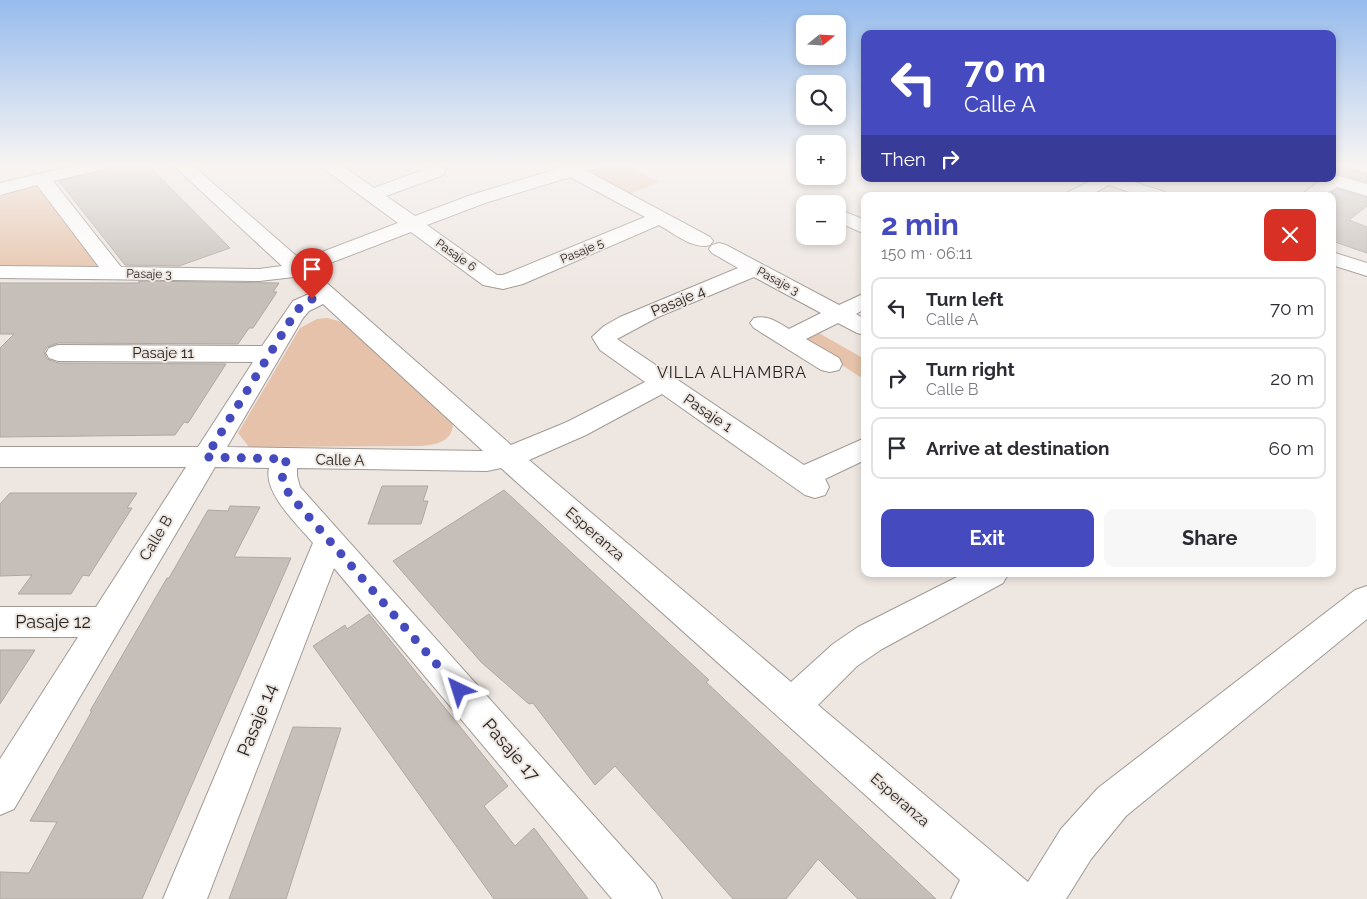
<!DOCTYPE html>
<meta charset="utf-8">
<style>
body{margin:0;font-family:Raleway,sans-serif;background:#f7f7f7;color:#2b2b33;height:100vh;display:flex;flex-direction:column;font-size:19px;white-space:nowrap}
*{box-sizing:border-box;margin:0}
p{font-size:16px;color:#7c7c81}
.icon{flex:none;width:28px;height:28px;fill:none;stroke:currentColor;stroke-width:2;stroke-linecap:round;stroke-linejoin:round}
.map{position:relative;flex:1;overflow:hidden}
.drawer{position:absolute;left:861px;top:192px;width:475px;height:385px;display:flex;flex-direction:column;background:#fff;border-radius:10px;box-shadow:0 2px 8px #0003}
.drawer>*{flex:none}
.hud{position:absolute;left:861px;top:30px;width:475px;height:152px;border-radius:10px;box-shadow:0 2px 8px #0003;background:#464abf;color:#fff;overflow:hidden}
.needle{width:32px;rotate:72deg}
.fabs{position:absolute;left:796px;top:15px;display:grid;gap:10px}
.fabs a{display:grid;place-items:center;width:50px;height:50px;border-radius:10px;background:#fff;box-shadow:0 2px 8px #0003;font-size:25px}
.pin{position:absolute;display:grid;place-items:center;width:42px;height:42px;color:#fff;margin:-51px -21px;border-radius:50% 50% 50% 0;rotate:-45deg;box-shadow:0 0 5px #0007}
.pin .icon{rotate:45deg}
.me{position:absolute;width:55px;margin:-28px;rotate:319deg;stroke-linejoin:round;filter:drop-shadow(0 0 4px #0008)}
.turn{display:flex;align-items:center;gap:18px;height:105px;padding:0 20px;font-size:22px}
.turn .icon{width:65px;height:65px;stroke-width:2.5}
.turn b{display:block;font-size:35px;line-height:42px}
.then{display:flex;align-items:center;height:48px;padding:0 20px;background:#0003;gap:10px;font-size:19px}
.round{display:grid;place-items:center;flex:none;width:52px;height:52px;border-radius:10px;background:#f7f7f7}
.head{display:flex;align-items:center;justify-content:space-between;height:85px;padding:0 20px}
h1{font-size:30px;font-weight:700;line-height:38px;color:#464abf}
.cta{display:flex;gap:10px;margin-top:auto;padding:10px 20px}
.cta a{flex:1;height:58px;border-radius:10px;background:#464abf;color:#fff;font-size:20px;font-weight:700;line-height:58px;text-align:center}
.cta a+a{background:#f7f7f7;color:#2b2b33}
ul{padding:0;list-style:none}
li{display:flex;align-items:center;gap:15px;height:62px;margin:0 10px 8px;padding:0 10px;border:2px solid #e1e1e2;border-radius:10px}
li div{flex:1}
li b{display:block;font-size:19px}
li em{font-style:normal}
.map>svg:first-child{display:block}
.green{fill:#e5c2a9}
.building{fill:#c6bfb9;stroke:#aea7a2}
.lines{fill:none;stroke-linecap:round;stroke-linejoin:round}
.minor-casing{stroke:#a19a96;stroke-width:2}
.minor{fill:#fff;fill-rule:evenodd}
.route{stroke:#464abf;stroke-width:9;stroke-dasharray:0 16.2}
.labels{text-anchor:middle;stroke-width:4;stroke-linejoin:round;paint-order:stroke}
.far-street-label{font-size:12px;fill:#252321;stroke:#eee6e1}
.street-label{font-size:15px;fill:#252321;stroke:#eee6e1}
.neighbourhood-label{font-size:16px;letter-spacing:1px;fill:#252321;stroke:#eee6e1}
.near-street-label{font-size:18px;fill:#252321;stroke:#eee6e1}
</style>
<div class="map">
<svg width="1367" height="899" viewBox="0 0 1367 899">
<rect width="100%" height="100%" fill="#eee6e1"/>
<!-- green -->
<path class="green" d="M617 164H625L659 182 630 194 589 172Z
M36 185 39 186 100 263 90 269 0 268V191Z
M327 318 342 322 448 417 453 424C452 442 437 444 422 446L249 447 238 433 300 328 317 319Z
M817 332 861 357 865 355V373L860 377 803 339Z"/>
<!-- building -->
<path class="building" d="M113 164H147L230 248 179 266 125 265 59 181 108 170Z
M1332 164 1367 173V182L1332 172Z
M1337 189 1367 198V206L1349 220 1367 227V253L1332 241V192Z
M138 281 279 283 273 292H277L253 328H249L238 344 58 343 47 347 44 352 47 359 58 363 226 364 188 423 184 422 175 435 0 437V348L14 334H0V283H140Z
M382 486H428L423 501H428L421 524H368Z
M504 490 709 680 706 682 936 899H858L818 859 786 899H733L615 766 595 785 533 703 529 704 481 662 393 561Z
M10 493H137L127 508H132L89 576 83 575 71 594H18L32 575 0 576V504Z
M230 506 260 507 234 557 291 558 142 899H0V872L29 873 57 822 30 821 92 711H90L167 578H169L208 510 228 511Z
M369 614 508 786 484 806 515 846 534 828 588 899H494L313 646 345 625 347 629Z
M0 650H35L0 704Z
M293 727 341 728 286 899H229Z"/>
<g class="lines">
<!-- minor casing -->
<g class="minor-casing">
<path id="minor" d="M82 164H111L108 168 53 181 121 267 259 269 282 266 172 164H191L301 260 398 223 323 168 320 164H340L374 188 431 167 437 166 443 167 446 171 443 175 386 196 415 216 471 195 557 169 555 166 557 164H602L599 168 587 171 710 237 713 241 710 245C693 250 674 233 659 225L523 284 503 289 483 285 411 232 312 270 511 445 567 422 645 382 600 350 592 337 604 326 620 317 738 268 712 253 709 249 712 245 719 243 726 245 839 305 865 293V309L856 314 865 319V335L857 333 838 323 806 339 839 358 842 364 839 370 830 372 821 370 754 328 750 323 754 318C768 315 777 322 789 329L821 313 754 277 658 317 617 339 804 465 865 438V460L825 479 829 487 825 495 815 498 805 495 662 394 586 435 529 460 791 682 833 644 858 627 963 574H1008L1003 583 882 649 857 666 818 705 1028 882 1061 829 1098 788 1355 590 1367 586V619L1126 816 1091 859 1066 899H951L960 880 501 468 487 471 297 468V476L300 487 655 884 662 899H612L334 568 207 899H163L313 543C298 525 263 493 269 468L215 467 14 809 0 815V759L78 637H0V607H96L186 467H0V447H198L253 362 58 361 49 358 46 353 49 348 58 345 262 346 293 301 311 293 294 277 259 281 0 278V266L99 267 37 185 0 195V183ZM570 177 645 217 503 275H497L427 225 485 203ZM323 304 483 451 227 447 303 318 309 311Z
M1332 174 1367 184V196L1337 187 1322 196H1300L1322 179H1332Z
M1095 179H1125L1165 192 1167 196H1141L1109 185 1089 196H1066L1068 192Z
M838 209 865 220V234L838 222Z
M1332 252 1367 263V276L1332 265Z"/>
</g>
<!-- minor -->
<use href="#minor" class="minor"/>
</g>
<!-- sky -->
<linearGradient id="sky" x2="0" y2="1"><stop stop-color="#97bced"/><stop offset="0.57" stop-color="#f7f4f2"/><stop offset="1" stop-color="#f7f4f2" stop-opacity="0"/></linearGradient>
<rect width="1367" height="289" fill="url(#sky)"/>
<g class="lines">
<!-- route -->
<path class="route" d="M312 299 297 310 206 457 287 459C280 475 281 478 289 494L459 690"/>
</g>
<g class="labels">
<!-- far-street labels -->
<g class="far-street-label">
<text transform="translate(582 251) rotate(-23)" y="4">Pasaje 5</text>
<text transform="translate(456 255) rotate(35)" y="4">Pasaje 6</text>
<text transform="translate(149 274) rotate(1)" y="4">Pasaje 3</text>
<text transform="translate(778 281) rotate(28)" y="4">Pasaje 3</text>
</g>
<!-- street labels -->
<g class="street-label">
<text transform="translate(678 301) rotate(-23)" y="5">Pasaje 4</text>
<text x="163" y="358">Pasaje 11</text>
<text transform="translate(708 413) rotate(34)" y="5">Pasaje 1</text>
<text transform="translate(340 460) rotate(1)" y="5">Calle A</text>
<text transform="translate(595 534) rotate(41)" y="5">Esperanza</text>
<text transform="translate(156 538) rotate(-59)" y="5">Calle B</text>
<text transform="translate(900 800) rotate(41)" y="5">Esperanza</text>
</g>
<!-- neighbourhood labels -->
<g class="neighbourhood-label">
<text x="732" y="378">VILLA ALHAMBRA</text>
</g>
<!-- near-street labels -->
<g class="near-street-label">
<text x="53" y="628">Pasaje 12</text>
<text transform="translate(257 720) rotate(-68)" y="6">Pasaje 14</text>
<text transform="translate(511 750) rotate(49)" y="6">Pasaje 17</text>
</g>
</g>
</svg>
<div class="fabs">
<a><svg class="needle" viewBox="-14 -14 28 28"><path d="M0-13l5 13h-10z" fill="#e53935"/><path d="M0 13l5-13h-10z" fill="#7c7c81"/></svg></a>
<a><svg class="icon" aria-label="search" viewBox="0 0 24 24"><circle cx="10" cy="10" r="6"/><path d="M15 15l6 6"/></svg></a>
<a>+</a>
<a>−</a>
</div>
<div class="pin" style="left:312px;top:299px;background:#d93025"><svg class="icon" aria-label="arrive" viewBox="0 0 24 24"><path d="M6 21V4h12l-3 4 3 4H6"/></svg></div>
<svg class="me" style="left:459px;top:690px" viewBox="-20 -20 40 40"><path d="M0-17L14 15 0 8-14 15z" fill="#464abf" stroke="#fff" stroke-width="4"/></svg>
<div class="hud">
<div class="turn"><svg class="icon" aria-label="left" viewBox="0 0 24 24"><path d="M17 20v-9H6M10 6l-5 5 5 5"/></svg><div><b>70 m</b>Calle A</div></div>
<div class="then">Then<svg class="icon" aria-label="right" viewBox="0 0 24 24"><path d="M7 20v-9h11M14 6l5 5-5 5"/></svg></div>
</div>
<section class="drawer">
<div class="head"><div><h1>2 min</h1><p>150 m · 06:11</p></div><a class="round" style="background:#d93025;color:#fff"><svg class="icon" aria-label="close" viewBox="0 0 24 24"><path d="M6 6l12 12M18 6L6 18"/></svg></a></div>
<ul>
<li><svg class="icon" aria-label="left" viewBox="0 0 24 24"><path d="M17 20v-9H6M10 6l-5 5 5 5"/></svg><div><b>Turn left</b><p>Calle A</p></div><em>70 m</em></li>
<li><svg class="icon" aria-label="right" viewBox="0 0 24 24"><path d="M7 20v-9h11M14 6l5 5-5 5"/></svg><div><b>Turn right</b><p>Calle B</p></div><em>20 m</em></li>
<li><svg class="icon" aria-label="arrive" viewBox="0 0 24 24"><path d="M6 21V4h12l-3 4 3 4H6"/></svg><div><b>Arrive at destination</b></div><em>60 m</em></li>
</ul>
<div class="cta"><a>Exit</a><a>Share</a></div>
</section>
</div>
